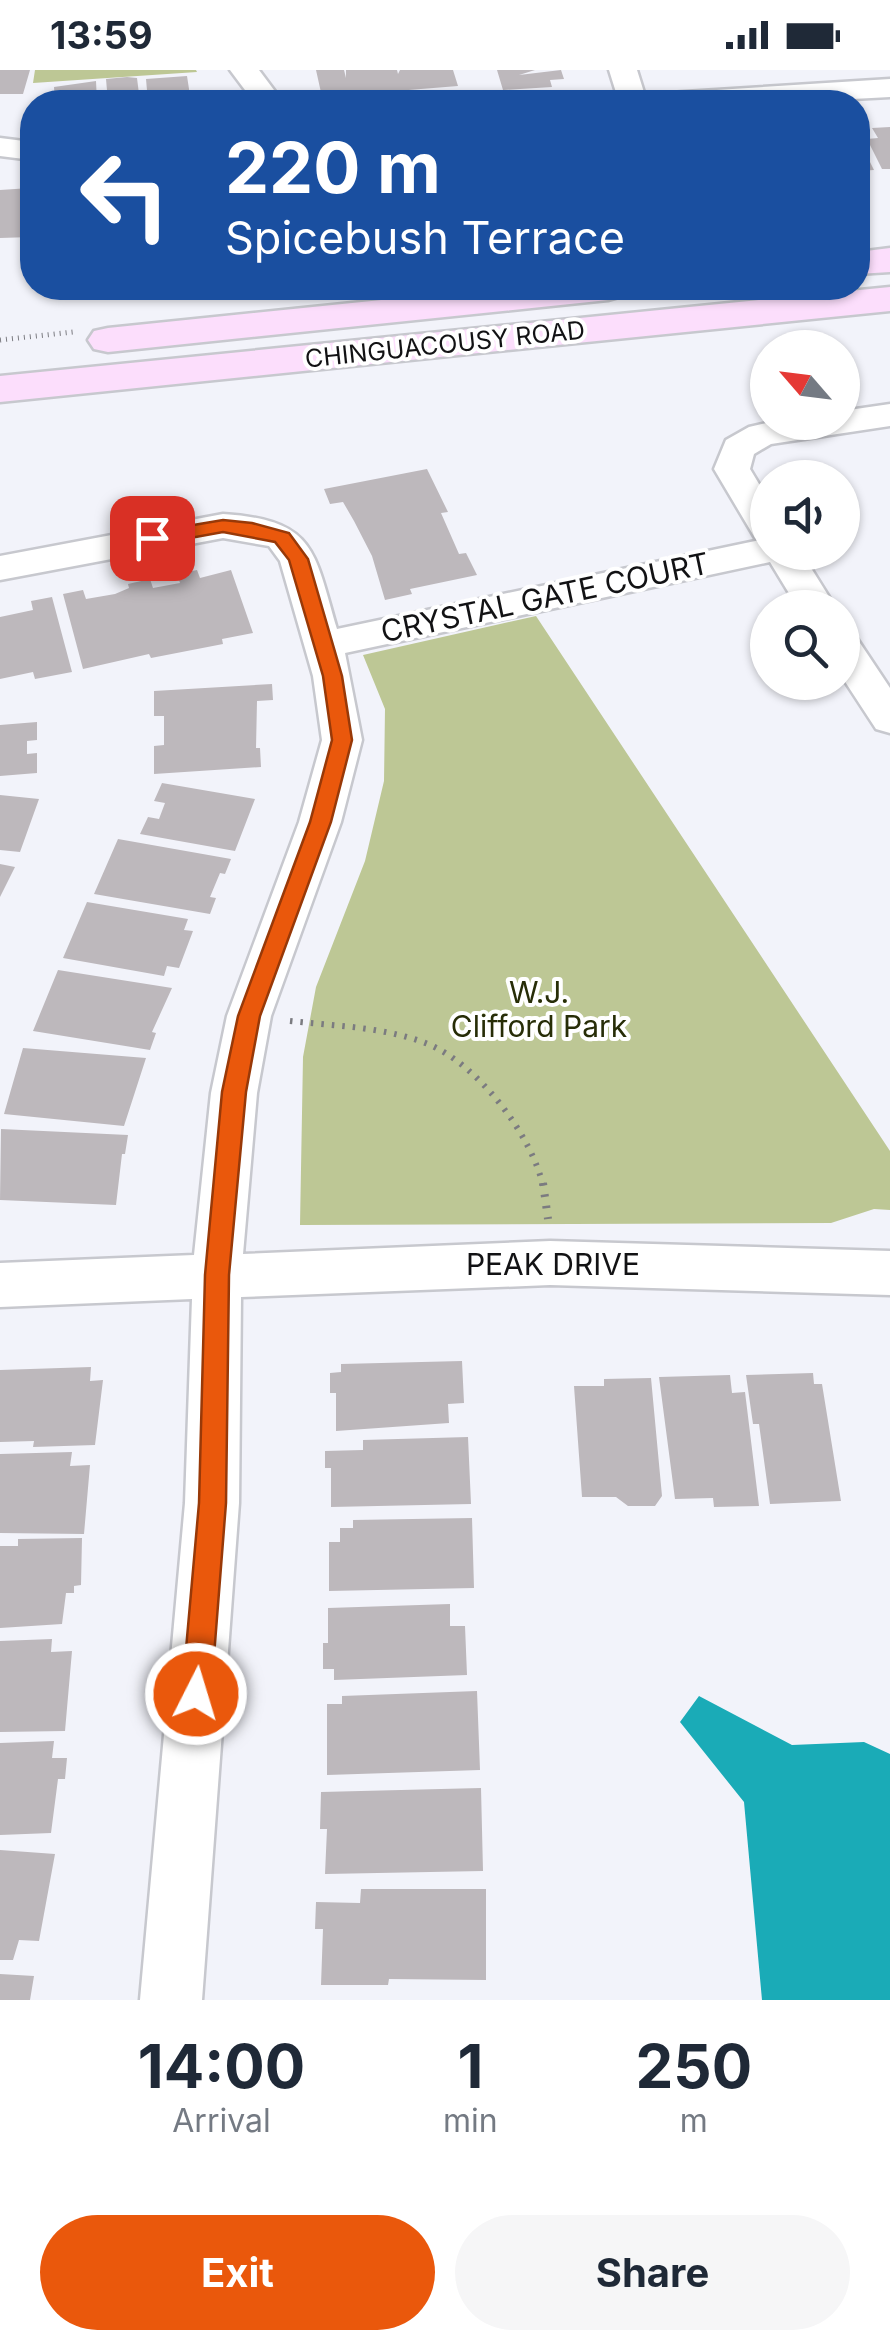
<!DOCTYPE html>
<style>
body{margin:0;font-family:Inter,sans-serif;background:#f6f6f7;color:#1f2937;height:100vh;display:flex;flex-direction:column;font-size:38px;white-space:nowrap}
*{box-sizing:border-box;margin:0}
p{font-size:32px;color:#747a83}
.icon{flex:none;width:55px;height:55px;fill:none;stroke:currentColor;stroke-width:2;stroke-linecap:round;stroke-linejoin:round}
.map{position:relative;height:1930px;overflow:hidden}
.panel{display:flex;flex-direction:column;background:#fff;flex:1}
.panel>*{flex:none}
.top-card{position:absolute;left:20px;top:20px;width:850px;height:210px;border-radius:40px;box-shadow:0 2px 8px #0004;background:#1a4fa0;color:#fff;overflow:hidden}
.needle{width:65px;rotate:298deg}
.fabs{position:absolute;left:750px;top:260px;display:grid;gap:20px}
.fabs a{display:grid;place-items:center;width:110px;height:110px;border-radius:50%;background:#fff;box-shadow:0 2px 8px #0004;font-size:50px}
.pin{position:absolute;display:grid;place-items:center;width:85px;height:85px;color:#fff;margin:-42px;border-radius:20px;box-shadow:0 5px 15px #0006}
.me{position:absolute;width:110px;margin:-55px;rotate:5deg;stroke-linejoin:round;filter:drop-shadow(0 0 8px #0008)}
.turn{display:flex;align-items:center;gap:35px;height:210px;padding:0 40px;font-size:45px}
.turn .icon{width:130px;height:130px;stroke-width:2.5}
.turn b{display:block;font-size:70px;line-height:85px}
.eta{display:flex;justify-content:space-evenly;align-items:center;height:170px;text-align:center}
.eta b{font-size:60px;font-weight:700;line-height:70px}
.primary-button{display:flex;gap:20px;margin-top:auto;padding:20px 40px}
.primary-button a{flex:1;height:115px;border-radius:60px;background:#ea580c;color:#fff;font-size:40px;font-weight:700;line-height:115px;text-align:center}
.primary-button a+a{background:#f6f6f7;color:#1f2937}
.status{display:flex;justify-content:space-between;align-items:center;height:70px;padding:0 50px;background:#fff;direction:ltr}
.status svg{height:28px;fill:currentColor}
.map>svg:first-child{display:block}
.green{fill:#bdc795}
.water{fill:#1aabb7}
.building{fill:#bdb8bc}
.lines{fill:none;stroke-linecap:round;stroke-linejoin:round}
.minor-casing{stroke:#c7c8ce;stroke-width:5}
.secondary-casing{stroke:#c7c8ce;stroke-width:5}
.path-far2{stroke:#7b7b80;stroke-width:5;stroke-dasharray:1 5;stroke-linecap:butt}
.path-far1{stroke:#7b7b80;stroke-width:6;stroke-dasharray:2.5 8;stroke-linecap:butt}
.path{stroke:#7b7b80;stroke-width:8;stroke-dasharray:2.5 9;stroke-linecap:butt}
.minor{fill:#fff;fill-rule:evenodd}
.secondary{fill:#fcdefc;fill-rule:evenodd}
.route{fill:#ea580c;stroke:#983908;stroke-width:2.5}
.labels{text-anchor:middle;stroke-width:8;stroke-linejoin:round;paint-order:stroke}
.far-street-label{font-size:25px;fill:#121214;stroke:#fff}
.street-label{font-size:30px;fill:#121214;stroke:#fff}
.park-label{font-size:30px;fill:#272d07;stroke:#fff}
</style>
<div class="status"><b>13:59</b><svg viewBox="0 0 49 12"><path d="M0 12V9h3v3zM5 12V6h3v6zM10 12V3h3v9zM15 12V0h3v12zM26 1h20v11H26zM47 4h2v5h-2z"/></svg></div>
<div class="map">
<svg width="890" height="1930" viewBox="0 0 890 1930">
<rect width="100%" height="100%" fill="#f2f3fa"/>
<!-- green -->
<path class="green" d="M35 0H196L197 2 33 13Z
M536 546 890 1081V1140L874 1139 831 1153 300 1155 303 987 316 917 365 791 384 711 385 639 363 585Z"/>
<!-- water -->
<path class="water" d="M699 1626 792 1675 864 1672 890 1684V1930H762L744 1732 680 1652Z"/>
<!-- building -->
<path class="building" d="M0 0H30L23 24H0Z
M316 0H344L346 8V0H397L398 4 400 0H453L458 16 322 27Z
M497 0H535L519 5 561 0 564 9 550 10 552 17 503 20Z
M187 6 191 32H148L146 9Z
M127 7 137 8 140 32H108L106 9Z
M96 11 97 32H55L54 17Z
M890 57V99H882L867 69 878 68 872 58Z
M858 68 874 100 858 101Z
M30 118 32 167 0 168V120Z
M427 399 448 442 441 443 459 484 466 483 477 505 410 519 412 524 385 530 372 486 354 451 343 432 330 434 324 419Z
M197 500 200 508 231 500 253 563 222 569 223 574 151 588 149 584 83 599 63 524 83 520 86 529 115 524 129 518 128 514 150 509 153 518 180 513 177 504Z
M52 527 72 602 35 609 33 602 0 609V547L33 540 31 531Z
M272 614 273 630 257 631 256 678H260L261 697 154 704V676L164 675V646H154V621Z
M37 652V670L27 671V684L37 683V703L0 706V655Z
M162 713 255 729 235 781 140 764 148 747 159 749 165 733 154 731Z
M0 725 39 729 20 782 0 780Z
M118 769 231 789 225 804 220 803 210 827 216 828 210 844 94 824Z
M0 794 15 797 0 827Z
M87 832 188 849 184 860 193 861 179 898 167 896 164 906 63 888Z
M58 900 172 918 152 962 156 963 150 980 33 961Z
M23 978 146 988 124 1056 4 1044Z
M1 1059 128 1065 125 1084H122L116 1135 0 1130Z
M462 1291 464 1333 448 1334 449 1353 336 1361V1323H330V1303L341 1302V1294Z
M91 1297 90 1311 103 1310 95 1375 33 1377 34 1371 0 1372V1300Z
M813 1303 814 1314H822L841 1431 770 1434 759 1354H753L746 1305Z
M730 1305 732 1323 745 1322 759 1436 714 1437 713 1428 675 1429 659 1307Z
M651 1308 662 1426 655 1436H628L616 1427H582L574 1316H604V1309Z
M468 1367 471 1434 331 1437V1398H325V1381L363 1380V1370Z
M72 1382 70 1396 90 1395 84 1464 0 1463V1384Z
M472 1448 474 1518 329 1521V1472H340V1458H353V1450Z
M82 1468 81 1515 74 1516V1523H66L62 1554 0 1558V1476H18V1469Z
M450 1534V1556H465L467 1605 334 1610V1599H323V1573H328V1538Z
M52 1569 51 1582 72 1581 65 1661 0 1662V1571Z
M477 1621 480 1700 327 1705V1634H342V1626Z
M54 1671 52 1688H67L65 1709H58L51 1763 0 1765V1673Z
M481 1718 483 1801 325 1804 327 1759H320L321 1722Z
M0 1780 55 1784 39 1871 19 1870 13 1890H0Z
M361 1819H486V1910L389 1909 388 1915H321L323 1859H315L316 1832 360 1833Z
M0 1904 34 1906 30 1930H0Z"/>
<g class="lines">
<!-- minor casing -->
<g class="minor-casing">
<path id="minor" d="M230 0H259L283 32H254Z
M609 0H637L647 32H619Z
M890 9V27L797 32H655L659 26 669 23Z
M0 68 32 72V90L0 86Z
M890 334V356L771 374 754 384 750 399 768 429V482H801L836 538H798L770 492 345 583 362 670 341 752 271 946 257 1023 243 1184 550 1171 890 1181V1225L550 1215 241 1227 239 1433 202 1930H140L185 1433 192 1229 0 1237V1193L194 1185 211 1023 227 946 299 752 322 670 313 606 280 491 269 476 223 468 0 510V486L223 444C315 450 314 480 337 559L760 470 755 468 714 399 726 370 749 357 771 352H842V341Z
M842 563 856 567 890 618V663L876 659 842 607Z"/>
</g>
<!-- secondary casing -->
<g class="secondary-casing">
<path id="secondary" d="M890 178V202L858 204V182Z
M890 217V241L0 332V306Z
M499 218H628L622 226 608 230 108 282 94 279 88 270 94 261 108 258Z"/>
</g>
<!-- path-far2 -->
<path class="path-far2" d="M0 270 73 262"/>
<!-- path-far1 -->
<path class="path-far1" d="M290 951C336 956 385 957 428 974 477 994 532 1065 543 1116"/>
<!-- path -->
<path class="path" d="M543 1113 548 1149"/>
<!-- minor -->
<use href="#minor" class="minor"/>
<!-- secondary -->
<use href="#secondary" class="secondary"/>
</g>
<!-- route -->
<path class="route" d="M223 450 252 453 289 463 308 489 342 606 352 670 331 752 260 946 246 1022 229 1205 226 1433 211 1624 207 1634 196 1639 186 1634 182 1624 199 1433 205 1205 222 1022 238 946 310 752 332 670 323 606 289 490 275 472 223 462 152 475 143 468 152 462Z"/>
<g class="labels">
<!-- far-street labels -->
<g class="far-street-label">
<text transform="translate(445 274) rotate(-6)" y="9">CHINGUACOUSY ROAD</text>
</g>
<!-- street labels -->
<g class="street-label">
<text transform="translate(545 528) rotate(-12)" y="10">CRYSTAL GATE COURT</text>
<text x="553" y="1205">PEAK DRIVE</text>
</g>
<!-- park labels -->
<g class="park-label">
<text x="539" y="933">W.J.<tspan x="539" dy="34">Clifford Park</tspan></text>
</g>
</g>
</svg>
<div class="fabs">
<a><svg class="needle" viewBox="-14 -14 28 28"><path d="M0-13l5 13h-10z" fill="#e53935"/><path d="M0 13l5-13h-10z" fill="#747a83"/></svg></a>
<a><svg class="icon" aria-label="sound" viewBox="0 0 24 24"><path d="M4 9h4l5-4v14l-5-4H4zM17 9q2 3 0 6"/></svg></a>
<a><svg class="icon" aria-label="search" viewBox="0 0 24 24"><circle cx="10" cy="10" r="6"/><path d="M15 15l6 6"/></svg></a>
</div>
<div class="pin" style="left:152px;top:468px;background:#d93025"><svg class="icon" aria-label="arrive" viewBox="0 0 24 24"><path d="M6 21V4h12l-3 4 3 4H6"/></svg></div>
<svg class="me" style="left:196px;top:1624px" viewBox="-20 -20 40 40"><circle r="17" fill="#ea580c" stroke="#fff" stroke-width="3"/><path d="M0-11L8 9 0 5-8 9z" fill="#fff"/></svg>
<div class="top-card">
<div class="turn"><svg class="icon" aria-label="left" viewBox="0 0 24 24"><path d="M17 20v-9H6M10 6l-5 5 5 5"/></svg><div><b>220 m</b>Spicebush Terrace</div></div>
</div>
</div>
<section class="panel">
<div class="eta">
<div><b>14:00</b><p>Arrival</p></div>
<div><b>1</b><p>min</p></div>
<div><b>250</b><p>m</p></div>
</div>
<div class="primary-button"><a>Exit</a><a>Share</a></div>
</section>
